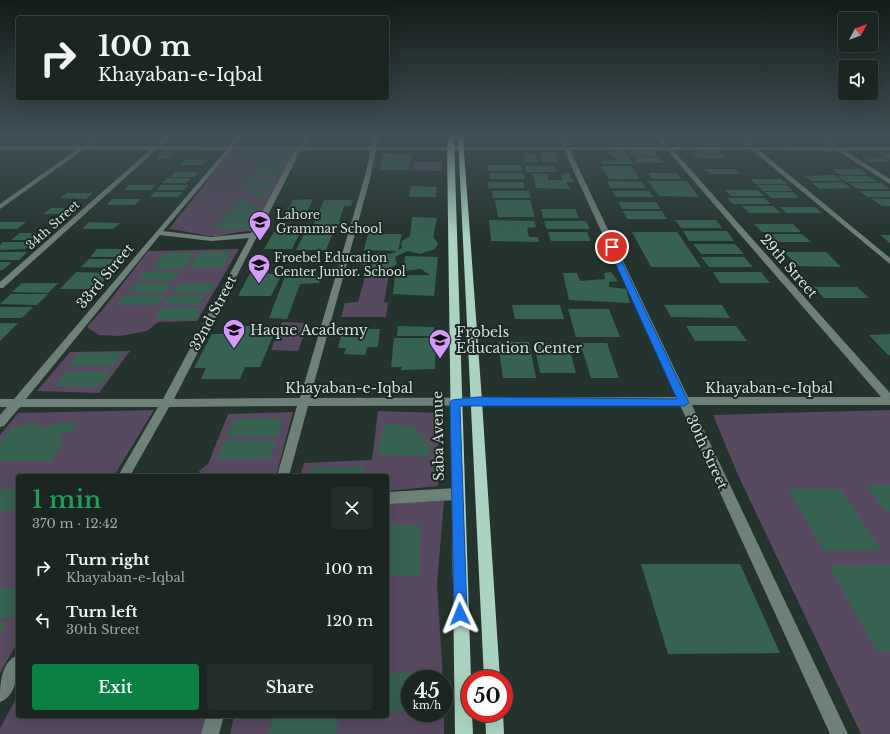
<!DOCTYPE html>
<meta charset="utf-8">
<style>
body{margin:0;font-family:"Libre Baskerville",serif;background:#242e2a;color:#f1f3f6;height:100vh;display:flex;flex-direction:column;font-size:15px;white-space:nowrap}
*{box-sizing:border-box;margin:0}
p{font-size:13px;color:#a0a5a5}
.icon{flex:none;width:22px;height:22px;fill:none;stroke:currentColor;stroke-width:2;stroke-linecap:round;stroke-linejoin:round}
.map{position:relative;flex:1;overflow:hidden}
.details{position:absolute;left:16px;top:474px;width:373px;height:244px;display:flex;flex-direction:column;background:#1b2622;border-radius:4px;box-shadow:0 4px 16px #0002,0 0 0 1px #394340}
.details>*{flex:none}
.guide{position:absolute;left:16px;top:16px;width:373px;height:84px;border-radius:4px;box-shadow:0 4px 16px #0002,0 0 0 1px #394340;background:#1b2622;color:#f1f3f6;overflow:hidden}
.needle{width:26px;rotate:49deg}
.fabs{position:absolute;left:838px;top:12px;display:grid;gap:8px}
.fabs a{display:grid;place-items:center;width:40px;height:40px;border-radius:4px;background:#1b2622;box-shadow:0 4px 16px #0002,0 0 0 1px #394340;font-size:20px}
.speed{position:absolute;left:401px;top:670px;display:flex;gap:8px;font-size:20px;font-weight:700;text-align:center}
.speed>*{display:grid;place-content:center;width:52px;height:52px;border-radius:50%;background:#1b2622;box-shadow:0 4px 16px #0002,0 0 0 1px #394340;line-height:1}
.speed small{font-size:10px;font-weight:400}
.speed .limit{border:6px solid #d22;background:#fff;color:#111}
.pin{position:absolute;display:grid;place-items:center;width:34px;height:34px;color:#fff;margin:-17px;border:2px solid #fff;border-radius:50%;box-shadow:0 1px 4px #0007}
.me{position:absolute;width:44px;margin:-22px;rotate:358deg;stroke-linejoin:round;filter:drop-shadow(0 0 3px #0008)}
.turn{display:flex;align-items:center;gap:14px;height:84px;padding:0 16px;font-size:18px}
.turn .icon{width:52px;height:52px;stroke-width:2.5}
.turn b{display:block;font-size:28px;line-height:34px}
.round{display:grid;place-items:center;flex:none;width:42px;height:42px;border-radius:4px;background:#242e2a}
.summary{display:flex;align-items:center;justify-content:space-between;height:68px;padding:0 16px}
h1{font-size:24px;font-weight:600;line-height:30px;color:#1e9e55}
.action{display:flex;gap:8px;margin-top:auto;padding:8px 16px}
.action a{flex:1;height:46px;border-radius:4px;background:#0b8043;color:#fff;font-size:16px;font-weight:600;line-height:46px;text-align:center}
.action a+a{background:#242e2a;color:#f1f3f6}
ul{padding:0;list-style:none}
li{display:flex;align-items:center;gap:12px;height:52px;padding:0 16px}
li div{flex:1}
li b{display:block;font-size:15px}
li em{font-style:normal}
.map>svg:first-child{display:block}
.green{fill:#574960}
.building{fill:#366252}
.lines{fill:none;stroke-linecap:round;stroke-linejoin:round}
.minor{fill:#6e8179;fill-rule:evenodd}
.major{fill:#abd3c2;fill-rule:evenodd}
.route{fill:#1a73e8;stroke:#114b97}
.labels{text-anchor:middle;stroke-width:4;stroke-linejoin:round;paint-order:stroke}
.far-poi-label{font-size:12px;fill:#d5dfdb;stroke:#1a2923;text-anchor:start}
.far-street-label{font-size:12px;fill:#d5dfdb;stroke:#1a2923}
.street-label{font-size:14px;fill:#d5dfdb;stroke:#1a2923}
.poi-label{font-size:14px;fill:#d5dfdb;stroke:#1a2923;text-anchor:start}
</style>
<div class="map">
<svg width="890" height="734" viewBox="0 0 890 734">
<rect width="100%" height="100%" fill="#24332d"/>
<!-- green -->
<path class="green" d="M463 137H558L561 144 464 143Z
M296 149 252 231C237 231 224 237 209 236 196 234 182 230 169 229L232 150Z
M414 162H442L441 171 412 170Z
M239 249 197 321 158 322 147 331 120 336 99 335 87 327 104 308 148 251Z
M366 273H389L384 302 388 303 386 317H341L345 303 358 302Z
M282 322 308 323 298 351 271 350Z
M130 351 99 393 37 391 70 352Z
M154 410 114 476H18V642L0 673V435L18 413Z
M890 410V734H861L738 475 713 415Z
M378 411 439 413 438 486 387 491V476H300L304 463 372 460Z
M293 412 276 476H200L199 471 208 464 228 414Z
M444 501 437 584 443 679H410V713H444V709V734H230L234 716H387V503Z
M18 695V716H207L202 734H0V728Z"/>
<!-- building -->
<path class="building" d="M115 137H135L129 141H109Z
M180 137H190L185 142H174Z
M210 137H222L219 140H207Z
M249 137H260L257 141H245Z
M264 137H275L272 141H261Z
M323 137H344L342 141H321Z
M347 137H360L359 140H345Z
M363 137H373L372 141H361Z
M418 137H437L436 141H417Z
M619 137H651L655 141H622Z
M750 137H764L771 141H756Z
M835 137H859L869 142H844Z
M282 150H292L286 159H276Z
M164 151H176L168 159H156Z
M252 151H263L257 159H246Z
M268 151H280L274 159H263Z
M613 151H624L634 164H602L600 161 617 160 613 155 607 153Z
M628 151H654L658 156H631Z
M701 151H718L726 159 695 158 693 157H699L690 154Z
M540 152H555L559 162H543Z
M877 152 890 153V160Z
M384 153 412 154 409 170H379Z
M523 153H534L538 162H526Z
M633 157H659L664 163H636Z
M863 157H884L890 162H870Z
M185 160H207L203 165H180Z
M260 161H285L282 165H257Z
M487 165H521L523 171H488Z
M257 166H282L279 171H253Z
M525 166H554L557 172H526Z
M601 166H631L640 179H609Z
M705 169H735L740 174H710Z
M832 169H860L868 175H840Z
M175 172H199L194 177H170Z
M252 172H278L275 177H248Z
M489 173H523L525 179H490Z
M532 173 548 174V180H563L560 174 569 173 574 182H566L570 189 536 188Z
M648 173H677L682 179H652Z
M834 175 842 181H812L804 176Z
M838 176H869L878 182H846Z
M167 178H191L186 183H162Z
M248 179H273L270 184 245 183Z
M750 179H781L787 184H755Z
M607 181 642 182 646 188H610Z
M648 181H687L699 197 659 196Z
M487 182H523L525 188H488Z
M843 182 851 188 820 189 812 183Z
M849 183H881L890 189H858Z
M129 185H156L151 190H124Z
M161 185H189L184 190H156Z
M244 185H271L268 190H240Z
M757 185H786L793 191H763Z
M411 186 437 187 436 197H409Z
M725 190H758L764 196H731Z
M492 191H529L531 198H493Z
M612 191H649L653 197H616Z
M859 191H890V197H868Z
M155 192H183L178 197H150Z
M256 192H268L262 198 253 196Z
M765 192H793L799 198H771Z
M67 193H93L86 199 60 198Z
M727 198H764L771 204H733Z
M871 198 890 199V206H882Z
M112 199H141L135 205H107Z
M313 199 307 212H286L293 200Z
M237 200H250L246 205H235Z
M324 200H353L351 206H344L339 222H344L342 228H312Z
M495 200H530L535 217H498Z
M618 202H656L661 209H622Z
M257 205 255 213H228L233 206Z
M742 206H773L781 213H749Z
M780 207H815L822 213H786Z
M51 208H80L72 214H43Z
M541 209H575L579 218H543Z
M623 211H662L667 219H627Z
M225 214H251L248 221H221Z
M412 217 437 218 433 237 438 243 435 249 420 254 407 251 395 257 397 264 387 271 375 272 365 268 362 262 367 256 378 253 390 254 397 251 364 250 368 234H402L398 250 402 248 401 244 402 241 410 236Z
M489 220 534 221 536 227 527 228 529 237H538L539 242 491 241Z
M675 220H716L722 228H681Z
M544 221H586L590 229H547Z
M0 222H26L17 229H0Z
M89 222 120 223 113 229H82Z
M220 222H251L248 229H215Z
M754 224H793L801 232H762Z
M301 231 292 249H264L274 232Z
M683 231H727L734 241H689Z
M305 232 333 233 326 250H296Z
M548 232H587L591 241H551Z
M632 232H677L701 267H651Z
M20 233H49L40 240H11Z
M765 234H802L811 242H773Z
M880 235H890V243Z
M3 242H33L25 249 0 250V245Z
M693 244H735L744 254H701Z
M97 249H133L126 257H90Z
M0 252H27L19 260H0Z
M195 252 184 269H152L164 253Z
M200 252H231L221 268H189Z
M784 252H826L841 267 798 266Z
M405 256 438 257 434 296 393 294 395 275H430L421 269 404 271Z
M701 257H744L753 267H709Z
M89 259H124L117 268 81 267Z
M0 262H12L3 270H0Z
M76 272 111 273 96 289H60Z
M144 272H179L174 280H138Z
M611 272 618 281 609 282V287L626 289 630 303 569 300 563 273H577L580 281 605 279 604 273Z
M713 272H761L770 283H720Z
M250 273 282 274 271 296H238Z
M286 274 322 275 319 283 300 284 287 319 269 318Z
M22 283H58L48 293 12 292Z
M136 283H172L166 292H129Z
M179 283H215L210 292H172Z
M814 287H857L869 298H824Z
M11 294H48L37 305 0 304Z
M124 295H165L158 305H117Z
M170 295H205L199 305H163Z
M512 305H560L564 319H515Z
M664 305H722L730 318 671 317Z
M0 307H33L22 318H0Z
M162 308H201L195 319 155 320Z
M568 309H609L620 337H576Z
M0 323H18L0 341Z
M228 326H270L266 336H273L260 367H245L240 379H201L206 368H194L212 334H223Z
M355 326H369V329H380L378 347H367L365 355 344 354 346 348H338L343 328H355Z
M398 326 434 327V336H397Z
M686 326H736L747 341H695Z
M890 334V355H888L869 335Z
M394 338H436L435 369 401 370 402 367H391Z
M498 342H529L536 378H503Z
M534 343H568L576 373H540Z
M580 343H607L619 378H591Z
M79 353H122L113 366H68Z
M111 371 101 386H54L66 372Z
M283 418 278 436H227L234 419Z
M27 423H41L37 428H49L53 423H77L70 433 63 432 58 439H65L51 461H0V442L12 427H24Z
M384 424 417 427 416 433 425 434 423 442 431 445 429 457 377 454Z
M225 440H276L270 459H217Z
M312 467H364L363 476H310Z
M866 485H890V511H885Z
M0 489H18V505L14 511H0Z
M788 489H840L881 550H823Z
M387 525H420L419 576H387Z
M641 564H740L780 653 668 654Z
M890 565V652H877L829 566Z
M0 588H18V608L12 618H0Z
M0 622 7 623 0 634Z
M387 673H425V679H410V711L387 712Z
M272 716H339L336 734H269Z"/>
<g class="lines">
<!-- minor -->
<path class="minor" d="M0 137H6L0 140Z
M96 137H102L88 146 371 147 374 145 377 147H890V151H845L890 179V184L838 151 759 150 890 258V264L752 150H673L890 393V405H692L848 734H830L680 405 308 406 289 476H277L297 406 169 407 130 476H118L158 407H20L4 426 0 427V415L7 407H0V399H14L226 150H156L3 288H0V282L150 150H83L0 209V204L76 150H0V146H88L86 144ZM232 150H295L251 233 211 237 163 231ZM301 150H371L364 179 300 398 174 399ZM376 150H564L677 397 310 398 370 179ZM570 150H667L881 397H688ZM160 235 211 241 249 238 163 399H26Z
M166 137H172L162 145H158V143Z
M237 137H242L234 146H230L229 145Z
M306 137H311L305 146H301Z
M375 137H380L378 144 375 146 372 144Z
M559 137H563L567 146H563Z
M656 137H660L668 145 667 146H663Z
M737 137H743L753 145 748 146Z
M817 137H823L836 145 831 146Z
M457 488 461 490 463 494 461 498 457 500 387 504V492Z
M18 655C18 671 18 695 0 702 0 686 0 662 18 655Z
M206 716H224L219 734H201Z"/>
<!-- major -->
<path class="major" d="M449 137H454L471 679 470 713H472L473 734H455L447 148Z
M458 137H463L482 401 500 679H484Z
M485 713H503L504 734H486Z"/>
</g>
<!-- sky -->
<linearGradient id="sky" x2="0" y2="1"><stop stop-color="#141c19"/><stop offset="0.57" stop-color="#3f5057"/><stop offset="1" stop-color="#3f5057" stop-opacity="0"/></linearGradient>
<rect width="890" height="239" fill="url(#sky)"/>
<!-- route -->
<path class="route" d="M612 245 615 247 689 403 684 406H460L467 614 465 619 460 621 456 619 454 614 450 402 452 400 478 397 677 399 608 247Z"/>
<!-- icons -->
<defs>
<g id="school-pin" transform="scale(1.15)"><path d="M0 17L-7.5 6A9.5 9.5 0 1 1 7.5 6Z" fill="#d59bfa" stroke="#1a2923"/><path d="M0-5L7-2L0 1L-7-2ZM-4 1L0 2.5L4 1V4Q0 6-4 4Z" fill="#111"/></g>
</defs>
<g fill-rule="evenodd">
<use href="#school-pin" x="260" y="222"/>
<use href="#school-pin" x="259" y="265"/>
<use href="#school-pin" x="234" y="330"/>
<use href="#school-pin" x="440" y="340"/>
</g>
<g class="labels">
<!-- far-poi labels -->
<g class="far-poi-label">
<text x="276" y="219">Lahore<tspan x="276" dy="14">Grammar School</tspan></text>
<text x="274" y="262">Froebel Education<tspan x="274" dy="14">Center Junior. School</tspan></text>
</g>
<!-- far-street labels -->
<g class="far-street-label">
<text transform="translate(53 225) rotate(-42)" y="4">34th Street</text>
</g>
<!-- street labels -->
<g class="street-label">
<text transform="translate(789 266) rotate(49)" y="5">29th Street</text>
<text transform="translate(105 276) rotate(-50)" y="5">33rd Street</text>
<text transform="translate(213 313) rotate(-62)" y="5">32nd Street</text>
<text x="349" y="393">Khayaban-e-Iqbal</text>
<text x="769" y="393">Khayaban-e-Iqbal</text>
<text transform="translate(438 436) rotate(-91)" y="5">Saba Avenue</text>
<text transform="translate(707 452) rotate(65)" y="5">30th Street</text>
</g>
<!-- poi labels -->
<g class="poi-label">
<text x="250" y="335">Haque Academy</text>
<text x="456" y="337">Frobels<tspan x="456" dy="16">Education Center</tspan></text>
</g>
</g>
</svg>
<div class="fabs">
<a><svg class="needle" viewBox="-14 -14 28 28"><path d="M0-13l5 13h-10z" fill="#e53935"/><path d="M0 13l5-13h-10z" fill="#a0a5a5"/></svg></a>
<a><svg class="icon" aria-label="sound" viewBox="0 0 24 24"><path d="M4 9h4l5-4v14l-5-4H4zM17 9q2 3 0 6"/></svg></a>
</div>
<div class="speed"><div>45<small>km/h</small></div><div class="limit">50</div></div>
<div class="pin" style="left:612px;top:247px;background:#d93025"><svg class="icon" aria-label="arrive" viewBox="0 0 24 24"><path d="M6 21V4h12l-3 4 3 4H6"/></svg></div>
<svg class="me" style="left:460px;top:614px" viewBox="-20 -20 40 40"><path d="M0-17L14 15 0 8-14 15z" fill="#1a73e8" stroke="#fff" stroke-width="4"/></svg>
<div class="guide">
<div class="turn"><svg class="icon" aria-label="right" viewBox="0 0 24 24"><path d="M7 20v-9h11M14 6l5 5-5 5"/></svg><div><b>100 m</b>Khayaban-e-Iqbal</div></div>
</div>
<section class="details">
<div class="summary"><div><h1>1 min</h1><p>370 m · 12:42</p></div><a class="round"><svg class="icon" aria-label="close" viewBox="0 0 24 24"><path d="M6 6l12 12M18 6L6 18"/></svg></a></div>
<ul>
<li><svg class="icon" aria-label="right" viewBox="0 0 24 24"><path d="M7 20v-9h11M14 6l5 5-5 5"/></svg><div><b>Turn right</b><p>Khayaban-e-Iqbal</p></div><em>100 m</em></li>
<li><svg class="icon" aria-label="left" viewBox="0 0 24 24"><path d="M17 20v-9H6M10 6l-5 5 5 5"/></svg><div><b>Turn left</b><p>30th Street</p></div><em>120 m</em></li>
</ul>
<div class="action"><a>Exit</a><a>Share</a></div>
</section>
</div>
